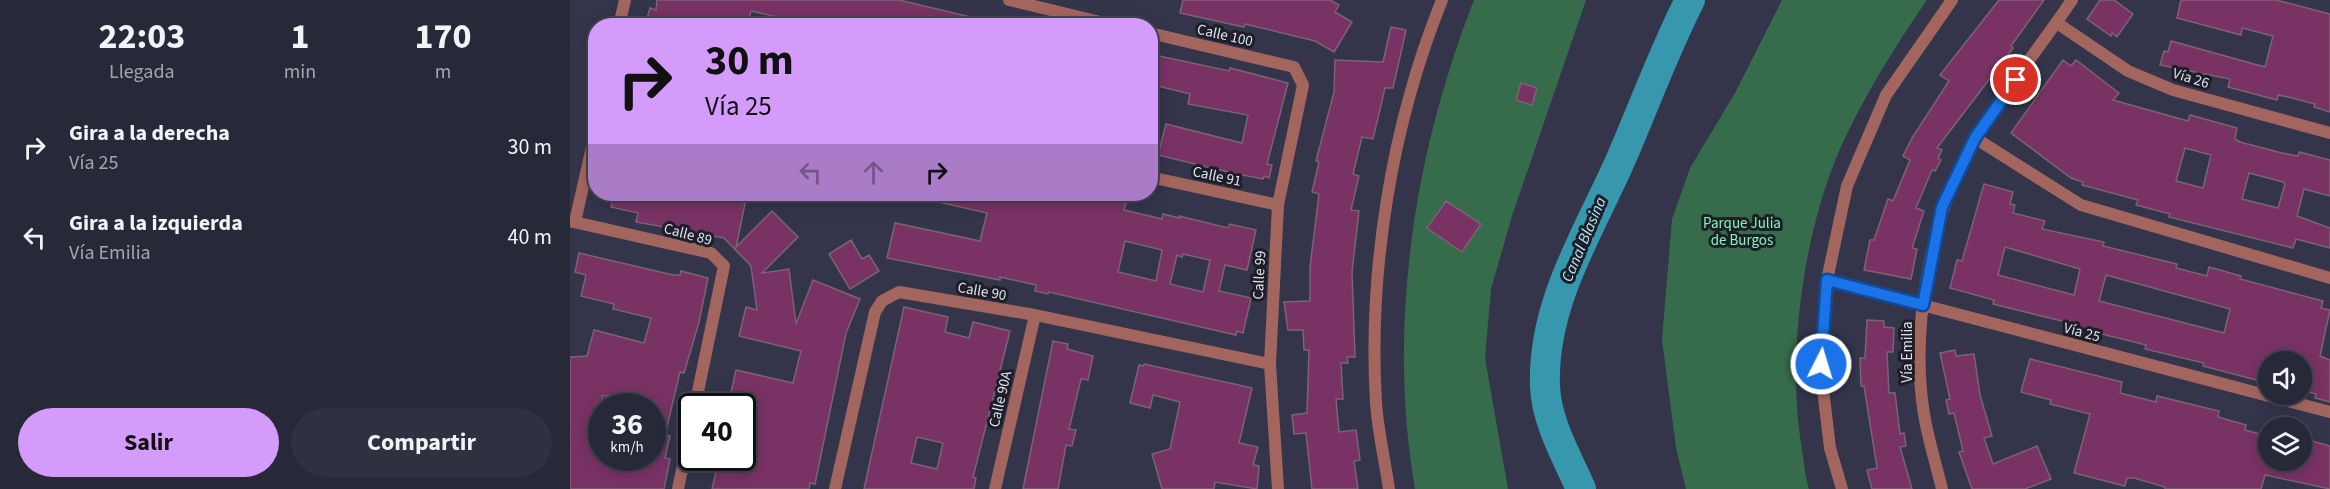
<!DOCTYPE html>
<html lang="es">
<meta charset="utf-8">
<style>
body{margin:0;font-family:"Source Sans 3",sans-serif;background:#2f3040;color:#f1f3f6;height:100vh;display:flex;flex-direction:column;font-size:22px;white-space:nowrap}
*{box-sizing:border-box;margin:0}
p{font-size:20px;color:#a4a6ae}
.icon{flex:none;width:33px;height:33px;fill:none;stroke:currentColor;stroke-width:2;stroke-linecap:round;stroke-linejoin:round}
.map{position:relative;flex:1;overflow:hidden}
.details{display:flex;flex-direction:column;background:#272838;width:570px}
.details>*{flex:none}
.top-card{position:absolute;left:18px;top:18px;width:570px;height:183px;border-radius:24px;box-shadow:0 3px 15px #0003,0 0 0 2px #434453;background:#d59bfa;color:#111;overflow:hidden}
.controls{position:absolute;left:1688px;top:351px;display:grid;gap:12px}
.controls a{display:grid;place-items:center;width:54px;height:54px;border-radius:50%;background:#272838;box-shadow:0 3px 15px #0003,0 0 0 2px #434453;font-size:30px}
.speed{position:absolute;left:18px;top:393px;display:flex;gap:12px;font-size:30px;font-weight:700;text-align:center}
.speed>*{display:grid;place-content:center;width:78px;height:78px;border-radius:50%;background:#272838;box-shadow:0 3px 15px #0003,0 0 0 2px #434453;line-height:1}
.speed small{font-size:15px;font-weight:400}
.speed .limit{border:3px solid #111;border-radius:9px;background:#fff;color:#111}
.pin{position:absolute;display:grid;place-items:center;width:51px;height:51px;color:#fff;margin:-26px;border:3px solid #fff;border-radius:50%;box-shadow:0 2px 6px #0007}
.me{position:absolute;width:66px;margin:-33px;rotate:5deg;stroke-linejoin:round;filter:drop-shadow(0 0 4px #0008)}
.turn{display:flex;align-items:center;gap:21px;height:126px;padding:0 18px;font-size:27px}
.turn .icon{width:78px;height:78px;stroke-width:2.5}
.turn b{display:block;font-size:42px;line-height:51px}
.lanes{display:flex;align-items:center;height:57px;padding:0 18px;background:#0003;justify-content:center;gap:30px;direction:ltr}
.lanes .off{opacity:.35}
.eta{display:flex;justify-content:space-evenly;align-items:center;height:102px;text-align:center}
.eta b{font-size:36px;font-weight:700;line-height:42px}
.primary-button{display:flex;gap:12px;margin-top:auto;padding:12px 18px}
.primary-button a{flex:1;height:69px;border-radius:36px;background:#d59bfa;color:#111;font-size:24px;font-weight:700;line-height:69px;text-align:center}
.primary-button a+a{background:#2f3040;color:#f1f3f6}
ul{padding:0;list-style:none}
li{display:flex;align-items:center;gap:18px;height:90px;padding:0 18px}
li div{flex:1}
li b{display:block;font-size:22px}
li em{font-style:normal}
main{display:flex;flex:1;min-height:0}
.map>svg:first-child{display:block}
.green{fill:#366b4c}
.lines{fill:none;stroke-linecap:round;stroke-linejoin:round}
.river{stroke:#3797ad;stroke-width:30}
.building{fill:#783264;stroke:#7c6373;stroke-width:1.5;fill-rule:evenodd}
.minor{stroke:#a3665f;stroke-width:12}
.tertiary{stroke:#a3665f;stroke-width:12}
.route-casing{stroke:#114b97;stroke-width:15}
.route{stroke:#1a73e8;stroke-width:10}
.labels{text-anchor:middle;stroke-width:6;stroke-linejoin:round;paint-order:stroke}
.street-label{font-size:15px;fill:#dfe0ef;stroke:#1d1e28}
.park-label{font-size:15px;fill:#80f7b1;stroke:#1d1e28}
.water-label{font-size:16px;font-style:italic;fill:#b4ebf9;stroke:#1d1e28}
</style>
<main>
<section class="details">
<div class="eta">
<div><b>22:03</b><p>Llegada</p></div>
<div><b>1</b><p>min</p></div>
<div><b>170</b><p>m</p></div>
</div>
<ul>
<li><svg class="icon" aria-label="right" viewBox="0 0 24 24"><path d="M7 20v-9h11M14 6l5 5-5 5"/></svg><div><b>Gira a la derecha</b><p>Vía 25</p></div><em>30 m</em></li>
<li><svg class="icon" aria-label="left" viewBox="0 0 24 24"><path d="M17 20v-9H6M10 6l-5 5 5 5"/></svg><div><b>Gira a la izquierda</b><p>Vía Emilia</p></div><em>40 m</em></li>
</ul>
<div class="primary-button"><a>Salir</a><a>Compartir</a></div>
</section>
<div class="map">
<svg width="1760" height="489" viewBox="0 0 1760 489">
<rect width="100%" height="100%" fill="#34354b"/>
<!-- green -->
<path class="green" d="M904 0H1016L942 216 921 289 915 358 938 489H845C817 326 844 153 904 0Z
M1212 0H1357C1324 48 1294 96 1270 149 1233 234 1216 358 1232 449 1234 462 1235 476 1239 489H1116L1106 448 1092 339 1102 219 1120 168 1165 93Z"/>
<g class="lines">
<!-- river -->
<path class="river" d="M1011 489C997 457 976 421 975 386 972 303 1019 232 1051 159 1074 106 1094 51 1120 0"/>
</g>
<!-- building -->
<path class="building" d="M87 0H329L418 21V26H272L245 19 243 24 226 21 181 11 177 26H75L80 8 86 10Z
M613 0H760L769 5 765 12 782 22 764 52 745 41 675 24 674 27 610 13Z
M1429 0H1474L1441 46 1443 48 1367 148 1372 150 1368 158 1371 160 1365 171 1362 170 1346 208 1354 211 1342 248 1347 249 1341 279 1294 270 1300 240H1304L1318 199 1323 201 1340 160 1333 156 1342 138 1379 81 1370 75Z
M1530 0H1544L1563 14 1547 37 1542 33 1541 36 1517 19Z
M1611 0H1706L1760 14V112L1744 107 1745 104 1718 97 1708 95 1707 100 1658 87 1660 79 1590 65 1594 51 1598 52 1601 41 1695 67 1703 36 1672 28 1671 35 1607 18Z
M821 27 836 30 823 88H815L803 139 792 137 783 174 789 176 781 210 789 211 782 272 785 357H777L778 363H771L773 399H766L769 432 786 430 790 460 784 461 788 489H742L736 433 724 434 722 415 737 413 739 350H734L733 330H718L714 302 740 301V267L749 194 742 192 749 162 746 161 764 92 765 60 813 62Z
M580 54 659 71 660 68 718 83 697 164 702 165 699 178 694 176 693 179 662 173 588 155 596 124 672 143 678 115 618 104 620 94 580 84Z
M1493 60 1501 66 1506 60 1549 93 1543 100 1618 121 1620 115 1667 128 1665 139 1670 142 1712 153 1728 156 1729 152 1760 160V196L1734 189 1727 216 1760 228V248L1726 239 1723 248 1599 217 1600 214 1566 205 1568 200 1512 185 1513 182 1501 178 1441 133ZM1615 148 1641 155 1633 188 1606 181ZM1679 173 1713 182 1715 184 1708 208 1672 199Z
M951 83 967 88 962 105 946 100Z
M1414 184 1443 192 1440 204 1445 205 1443 213 1475 221 1472 229 1534 242 1533 246 1607 264 1606 268 1637 276 1639 267 1671 276 1670 279 1753 301 1751 308 1760 310 1750 356 1760 360V402L1745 398 1746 394 1731 390V362H1698V383L1633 366 1634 363 1575 349 1576 345 1496 325V322L1423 304 1424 300 1380 288 1387 260 1392 261ZM1435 247 1510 269 1504 295 1428 275ZM1536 275 1660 309 1654 333 1529 301Z
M44 194H177L166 247 202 211 228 237 192 273 219 269 226 324 243 280 290 299 276 333 245 484 240 483 239 489H142L149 458H172V400L160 397 166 370 223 383 231 351 169 336 176 307 187 310 181 266 154 238 66 222 68 213 41 207Z
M356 194H515L556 203 554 210 592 219 593 214 609 218V216L658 228 660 224 686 230 677 270 655 265 649 291 681 298 673 333 667 331 666 335 479 292 478 294 465 291 466 285 430 277V280L317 258 325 223 410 241 417 213 355 199ZM555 241 592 250 586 281 548 272ZM613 254 640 260 633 292 600 284 607 255 612 257Z
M876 201 911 224 892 252 857 228Z
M281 240 292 259 299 255 309 271 280 289 259 254Z
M9 253 103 275H110L111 271 138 278 129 322 114 373 110 372 95 435 100 436 95 458 100 459 94 489H0V357L17 356 24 330 74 343 81 318 43 309 44 304 11 296 16 275 5 272ZM68 394 65 406H82V458H28L32 444V396Z
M334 307 378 317 375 332 399 338 403 322 440 331 403 477 406 478 404 489H294ZM347 437 373 443 367 469 341 463Z
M1297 320 1314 321V327L1324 328 1323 352H1317L1319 393H1325L1330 434 1334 433 1336 446 1330 447 1342 489H1302L1297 470 1307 468 1294 386H1291L1290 358H1295Z
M483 341 498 344 497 349 523 356 518 380 511 379 499 429 506 430 502 446 496 445 488 489H453Z
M1385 350 1386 356 1404 354 1410 395 1422 436 1414 438 1423 464 1467 446 1481 479 1455 489H1402L1389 452 1393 451 1384 413 1379 414 1376 400 1380 399 1370 353Z
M1460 359 1552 382 1550 393 1586 402 1587 396 1649 411 1648 417 1676 425 1675 430 1698 436V460H1731V438L1760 446V489L1695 475 1691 489H1595V487L1564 478H1557L1555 486 1504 473 1520 414 1480 404 1481 400 1451 392Z
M574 364 682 388 669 443 688 447 683 465 689 466 687 489 645 482 644 489H592L582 454 600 449 610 402 583 395 580 408 560 403 569 365 573 366Z"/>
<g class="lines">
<!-- minor -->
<path class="minor" d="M439 0 547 26
M1487 23 1558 71 1603 90 1760 133
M49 26 55 0
M580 33 724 67 733 85 708 205 700 364 708 489
M1405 138 1511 205 1760 278
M580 177 708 205
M0 221 141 253 154 266 125 406
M5 222 26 129
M1257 280 1760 412
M108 489 122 422
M265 489 305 312 312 301 329 292 465 315 700 364
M425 489 465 315
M1372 489C1366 464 1358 439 1354 414 1340 329 1361 211 1406 137 1435 90 1471 46 1502 0"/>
<!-- tertiary -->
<path class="tertiary" d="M819 489C815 461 808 432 806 403 798 269 822 124 872 0
M1272 489 1260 448 1250 364 1257 280 1277 186 1316 95 1382 0"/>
</g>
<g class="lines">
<!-- route casing -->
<g class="route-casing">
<path id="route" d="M1251 364 1257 280 1353 305 1372 207 1405 138 1446 80"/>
</g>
<!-- route -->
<use href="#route" class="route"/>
</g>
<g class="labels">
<!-- street labels -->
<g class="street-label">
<text transform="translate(655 35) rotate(13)" y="5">Calle 100</text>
<text transform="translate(1621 78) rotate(17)" y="5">Vía 26</text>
<text transform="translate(647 176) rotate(12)" y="5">Calle 91</text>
<text transform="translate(118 234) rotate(15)" y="5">Calle 89</text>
<text transform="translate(689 275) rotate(-87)" y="5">Calle 99</text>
<text transform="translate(412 291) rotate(10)" y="5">Calle 90</text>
<text transform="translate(1512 332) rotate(15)" y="5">Vía 25</text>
<text transform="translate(1337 352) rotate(-90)" y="5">Vía Emilia</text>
<text transform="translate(430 399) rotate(-77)" y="5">Calle 90A</text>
</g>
<!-- park labels -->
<g class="park-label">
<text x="1172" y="228">Parque Julia<tspan x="1172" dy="17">de Burgos</tspan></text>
</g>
<!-- water labels -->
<g class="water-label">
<text transform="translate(1013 239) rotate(-67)" y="6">Canal Blasina</text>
</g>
</g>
</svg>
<div class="controls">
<a><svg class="icon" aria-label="sound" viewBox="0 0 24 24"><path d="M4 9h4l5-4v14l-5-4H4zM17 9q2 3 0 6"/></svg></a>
<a><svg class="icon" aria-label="layers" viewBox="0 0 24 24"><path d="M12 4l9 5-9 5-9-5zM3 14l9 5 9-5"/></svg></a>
</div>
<div class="speed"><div>36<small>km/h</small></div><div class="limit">40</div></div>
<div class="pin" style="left:1446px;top:80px;background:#d93025"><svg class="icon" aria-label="arrive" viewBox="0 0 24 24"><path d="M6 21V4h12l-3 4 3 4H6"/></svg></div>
<svg class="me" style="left:1251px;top:364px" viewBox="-20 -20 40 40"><circle r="17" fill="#1a73e8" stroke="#fff" stroke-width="3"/><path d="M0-11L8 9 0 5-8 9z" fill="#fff"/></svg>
<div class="top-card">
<div class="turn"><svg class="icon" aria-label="right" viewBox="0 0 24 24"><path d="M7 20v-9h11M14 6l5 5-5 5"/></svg><div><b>30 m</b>Vía 25</div></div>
<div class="lanes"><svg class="icon off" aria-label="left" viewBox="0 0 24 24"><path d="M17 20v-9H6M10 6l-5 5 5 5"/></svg><svg class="icon off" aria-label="ahead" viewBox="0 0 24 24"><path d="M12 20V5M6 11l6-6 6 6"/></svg><svg class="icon" aria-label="right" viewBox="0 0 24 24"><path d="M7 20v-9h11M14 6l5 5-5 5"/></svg></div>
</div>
</div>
</main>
